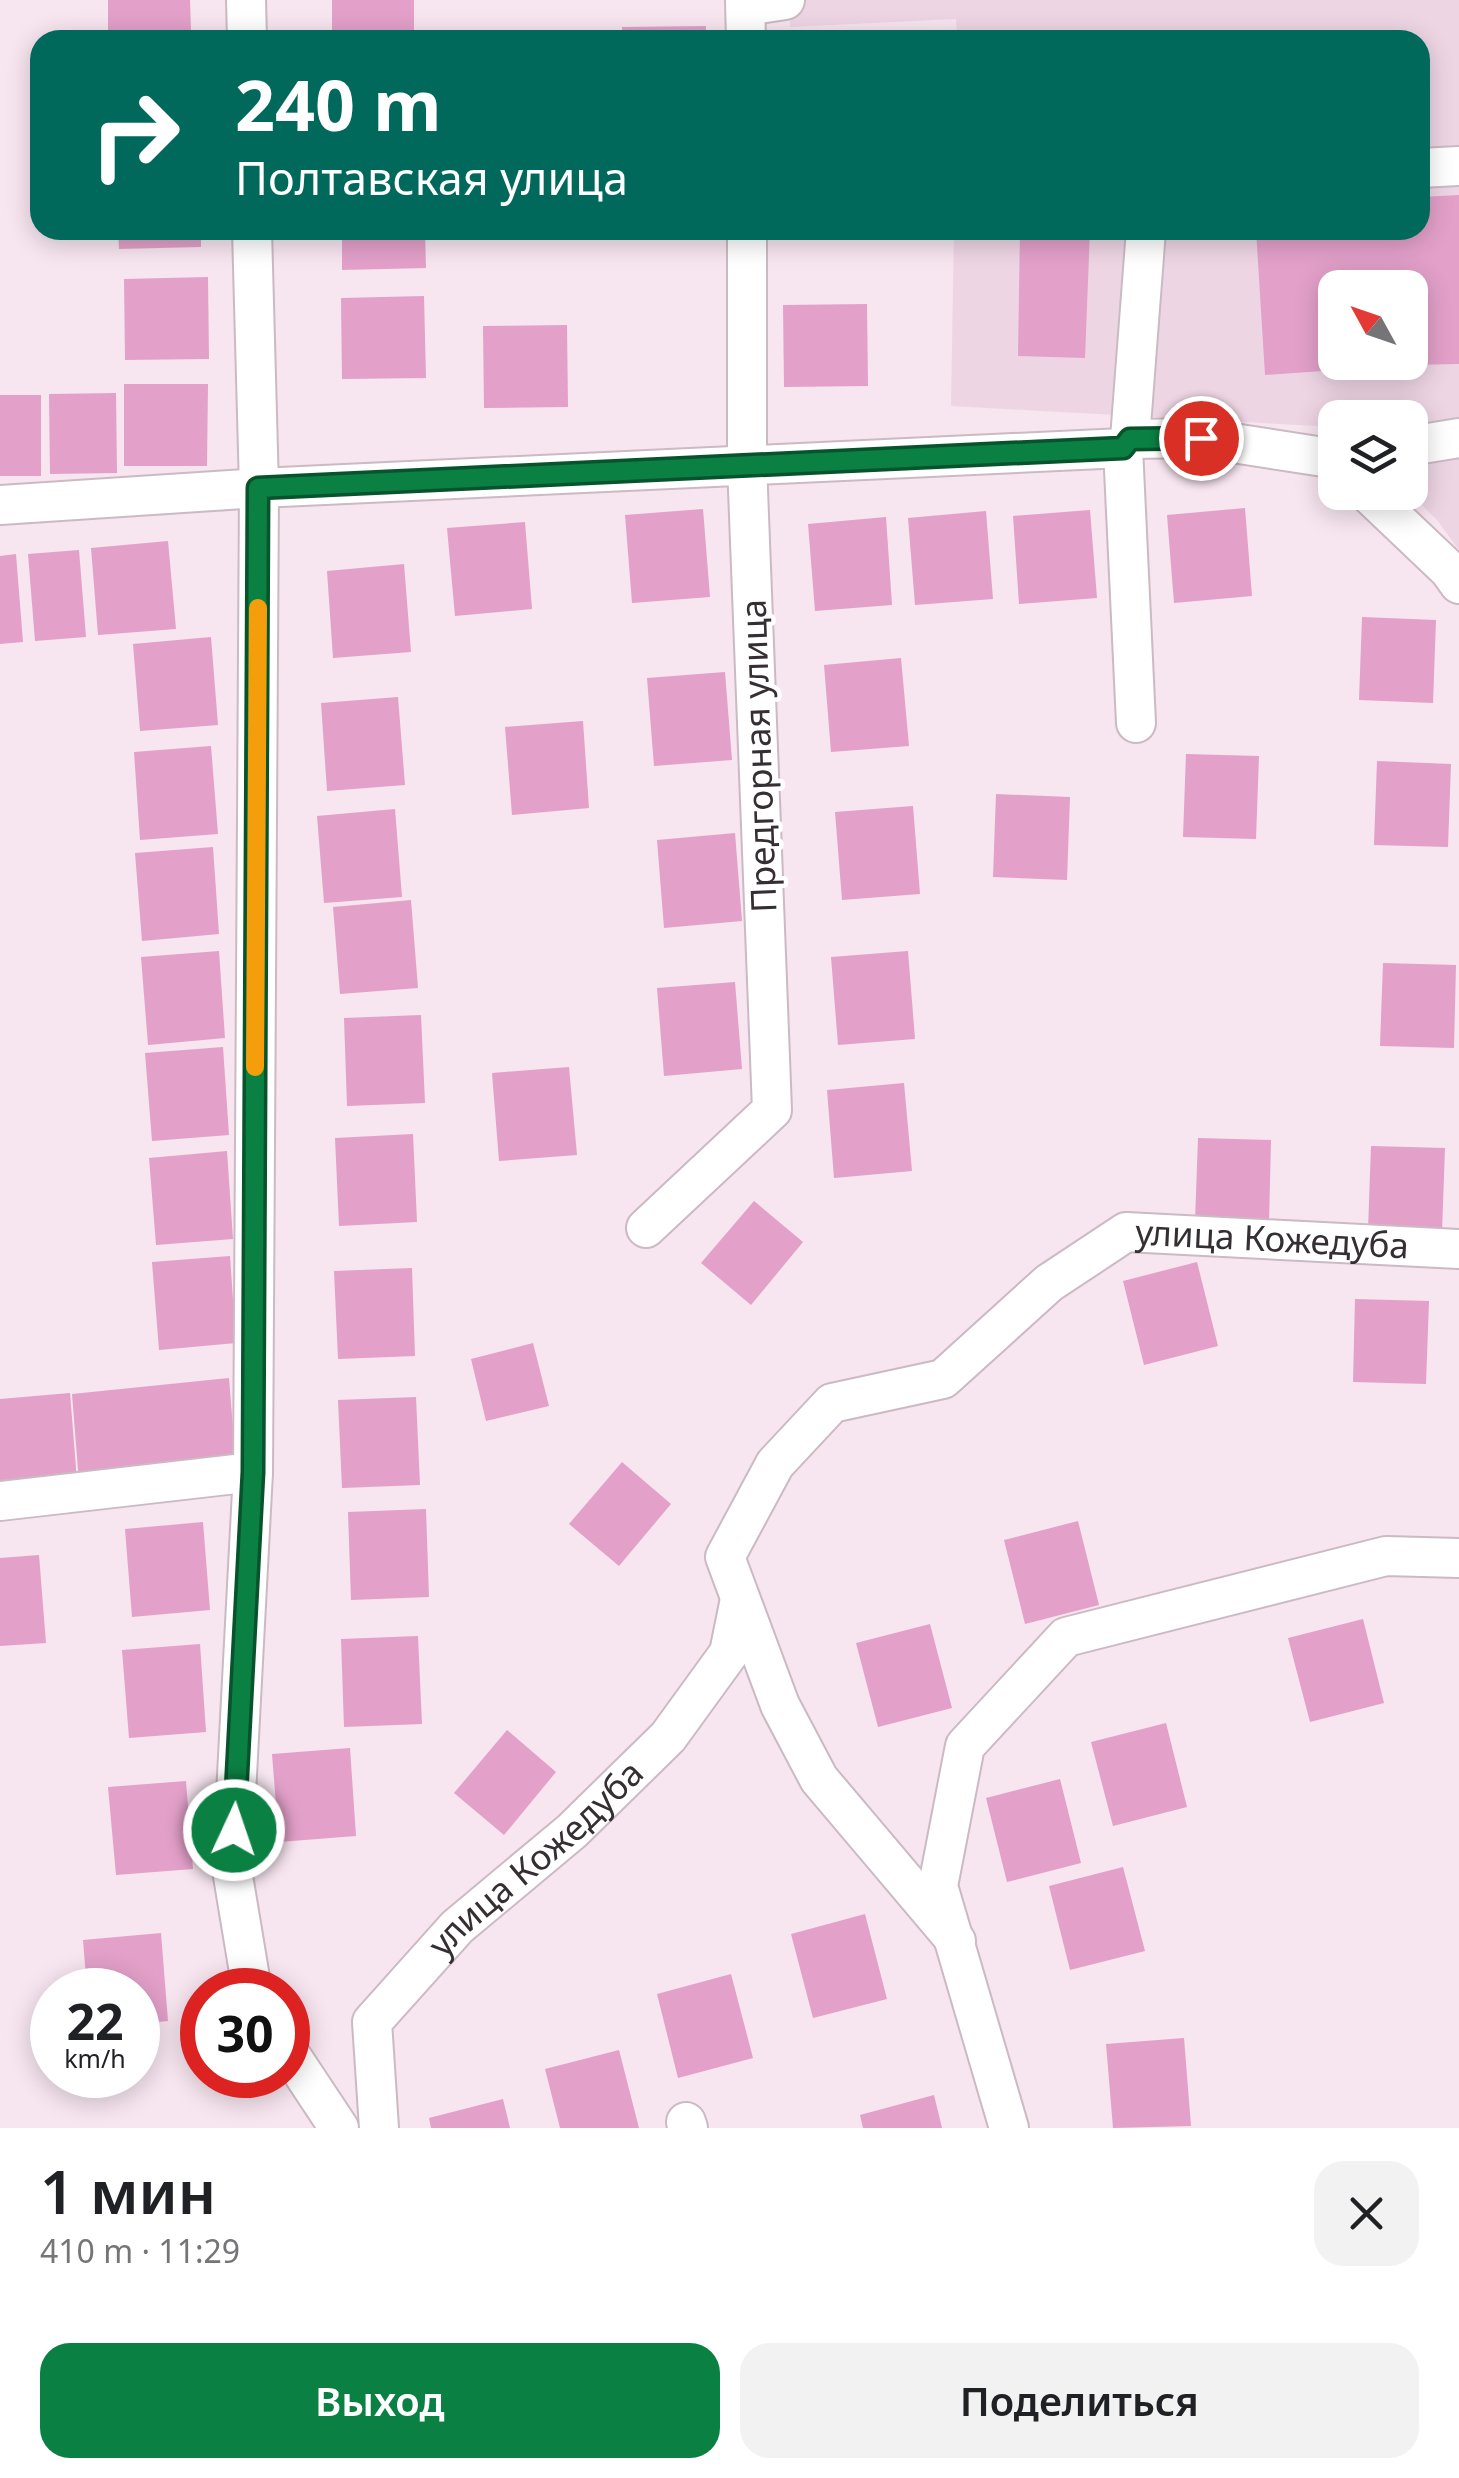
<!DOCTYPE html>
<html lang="ru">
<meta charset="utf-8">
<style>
body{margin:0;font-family:"Noto Sans",sans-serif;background:#f2f2f2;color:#202124;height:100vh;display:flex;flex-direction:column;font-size:38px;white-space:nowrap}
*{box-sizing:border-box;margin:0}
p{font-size:32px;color:#757577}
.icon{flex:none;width:55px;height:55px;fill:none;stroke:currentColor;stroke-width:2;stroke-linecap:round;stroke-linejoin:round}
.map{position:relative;height:2128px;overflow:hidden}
.side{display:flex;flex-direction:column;background:#fff;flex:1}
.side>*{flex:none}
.banner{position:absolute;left:30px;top:30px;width:1400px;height:210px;border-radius:30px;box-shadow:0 5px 25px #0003;background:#00695c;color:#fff;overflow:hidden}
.needle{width:65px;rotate:310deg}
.fabs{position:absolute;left:1318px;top:270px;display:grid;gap:20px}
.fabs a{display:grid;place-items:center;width:110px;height:110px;border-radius:20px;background:#fff;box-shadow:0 5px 25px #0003;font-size:50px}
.speed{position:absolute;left:30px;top:1968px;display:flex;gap:20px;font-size:50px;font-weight:700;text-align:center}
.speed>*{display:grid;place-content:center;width:130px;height:130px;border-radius:50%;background:#fff;box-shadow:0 5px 25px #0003;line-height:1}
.speed small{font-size:25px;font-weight:400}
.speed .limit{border:15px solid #d22;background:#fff;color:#111}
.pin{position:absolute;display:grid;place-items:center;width:85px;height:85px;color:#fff;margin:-42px;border:5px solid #fff;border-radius:50%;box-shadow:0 2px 10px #0007}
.me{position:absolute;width:110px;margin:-55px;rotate:3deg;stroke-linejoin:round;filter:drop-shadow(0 0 8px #0008)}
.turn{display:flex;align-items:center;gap:35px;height:210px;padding:0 40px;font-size:45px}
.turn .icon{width:130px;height:130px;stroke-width:2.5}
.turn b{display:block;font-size:70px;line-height:85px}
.round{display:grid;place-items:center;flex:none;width:105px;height:105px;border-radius:30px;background:#f2f2f2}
.overview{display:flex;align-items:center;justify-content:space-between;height:170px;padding:0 40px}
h1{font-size:60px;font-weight:600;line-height:75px}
.cta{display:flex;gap:20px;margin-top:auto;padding:20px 40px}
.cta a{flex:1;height:115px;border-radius:30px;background:#0b8043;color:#fff;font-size:40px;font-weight:600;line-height:115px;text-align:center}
.cta a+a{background:#f2f2f2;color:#202124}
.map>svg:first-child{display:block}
.built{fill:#eed5e4;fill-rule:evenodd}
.building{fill:#e3a0c9}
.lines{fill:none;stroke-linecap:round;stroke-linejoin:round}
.minor-casing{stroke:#cbbac3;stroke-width:42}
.minor{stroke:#fff;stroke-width:38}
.route-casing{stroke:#07532c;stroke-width:25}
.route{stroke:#0b8043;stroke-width:18}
.slow{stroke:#f59e0b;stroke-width:18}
.labels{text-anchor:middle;stroke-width:9;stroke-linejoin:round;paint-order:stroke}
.street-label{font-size:35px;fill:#352e32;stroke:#fff}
</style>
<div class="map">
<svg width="1459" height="2128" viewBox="0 0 1459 2128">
<rect width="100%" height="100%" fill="#f7e5ef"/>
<!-- built -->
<path class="built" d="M790 0H1459V550L1437 520 1410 493V418H1335V427L951 406 954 230H1420V40H957L956 19 790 27ZM1335 288H1410V362H1335Z"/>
<!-- building -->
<path class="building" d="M108 0H190L191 30 108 31Z
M332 0H414V40H332Z
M706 26V40H623L622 27Z
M1459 195V364L1410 365V288H1335V362H1393V366L1265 375 1256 230H1420V197Z
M118 230H201V247L119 249Z
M342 230H425L426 268 342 270Z
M1020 230H1090L1085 358 1018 356Z
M208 277 209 359 125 360 124 279Z
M424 296 426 378 342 379 341 298Z
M867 304 868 386 784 387 783 305Z
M567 325 568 407 484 408 483 326Z
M124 384H208L207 466H124Z
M116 393 117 473 50 474 49 394Z
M0 395H41V476H0Z
M1245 508 1252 596 1174 603 1167 515Z
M703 509 710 597 632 603 625 515Z
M1090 510 1097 598 1019 604 1013 516Z
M986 511 993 599 915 605 908 518Z
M886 517 892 605 815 611 808 524Z
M525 522 532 609 455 616 447 528Z
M168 541 176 629 98 635 91 548Z
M79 550 86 637 35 641 28 554Z
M16 554 23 642 0 644V556Z
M404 564 411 652 333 658 327 571Z
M1362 617 1436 620 1433 703 1359 700Z
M211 637 218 725 140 731 133 644Z
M901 658 909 746 831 752 824 665Z
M725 672 732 760 654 766 647 678Z
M398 697 405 785 327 791 321 703Z
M583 721 589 808 512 815 505 727Z
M211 746 218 834 140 840 134 752Z
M1186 754 1259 756 1256 839 1183 837Z
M1377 761 1451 764 1448 847 1374 845Z
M996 794 1070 797 1067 880 993 877Z
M913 806 920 894 842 900 835 812Z
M395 809 402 897 324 903 317 816Z
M735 833 742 921 664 928 657 840Z
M213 847 219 934 142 941 135 853Z
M411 900 418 988 340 994 333 907Z
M219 951 225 1038 148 1045 141 957Z
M908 951 915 1039 838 1045 831 957Z
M1383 963 1456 965 1454 1048 1380 1046Z
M735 982 742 1069 664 1076 657 988Z
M421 1015 425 1103 347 1106 344 1018Z
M223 1047 229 1135 152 1141 145 1053Z
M569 1067 577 1155 499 1161 492 1073Z
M904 1083 912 1171 834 1178 827 1090Z
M413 1134 417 1222 339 1226 335 1138Z
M1198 1138 1271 1140 1269 1223 1195 1221Z
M1371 1146 1445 1148 1442 1232 1368 1230Z
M227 1151 233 1239 156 1245 149 1158Z
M754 1201 803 1242 751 1305 701 1263Z
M230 1256 236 1343 159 1350 152 1262Z
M1197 1262 1218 1346 1144 1365 1123 1281Z
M412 1268 415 1356 338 1359 334 1271Z
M1355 1299 1429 1301 1426 1384 1353 1382Z
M533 1343 549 1406 486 1421 471 1359Z
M229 1378 236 1466 79 1482 72 1394Z
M70 1393 77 1481 0 1487V1399Z
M416 1397 420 1485 342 1488 338 1400Z
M622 1462 671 1504 619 1566 569 1524Z
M426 1509 429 1597 351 1600 348 1512Z
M1078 1521 1099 1605 1025 1624 1004 1540Z
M203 1522 210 1610 132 1617 125 1529Z
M39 1555 46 1643 0 1646V1558Z
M1363 1619 1384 1703 1310 1722 1288 1638Z
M930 1624 952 1708 878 1727 856 1643Z
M418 1636 422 1724 344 1727 341 1639Z
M200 1644 206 1732 129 1738 122 1650Z
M1166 1723 1187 1807 1113 1826 1091 1742Z
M507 1730 556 1772 504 1835 454 1793Z
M350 1748 356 1836 279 1842 272 1754Z
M1060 1779 1081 1863 1007 1882 986 1798Z
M186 1781 193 1869 116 1875 108 1787Z
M1123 1867 1145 1951 1070 1970 1049 1886Z
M865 1914 887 1999 813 2018 791 1934Z
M161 1933 168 2021 138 2024V1990H87L83 1940Z
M731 1974 753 2058 678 2078 657 1994Z
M1184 2038 1191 2126 1113 2128 1106 2044Z
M619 2050 639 2128H560L545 2069Z
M934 2095 942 2128H863L860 2115Z
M503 2099 510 2128H431L429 2118Z"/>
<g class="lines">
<!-- minor casing -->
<g class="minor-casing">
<g id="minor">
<path d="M246 0 247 40"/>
<path d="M745 0 746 40"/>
<path d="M746 6 785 0"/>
<path d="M1420 168 1459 166"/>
<path d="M1130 439 1146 230"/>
<path d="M1410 446 1459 438"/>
<path d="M1123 448 1136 723"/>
<path d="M1367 492 1449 570 1459 584"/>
<path d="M0 505 259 488 1123 448 1130 439 1201 438 1330 458 1335 463"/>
<path d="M646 1228 772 1110 747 464V230"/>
<path d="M0 1501 253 1472"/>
<path id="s1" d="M956 1941 819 1779 780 1705 725 1557 775 1464 832 1403 943 1379 1049 1283 1126 1232 1459 1249"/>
<path d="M252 1990 232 1870 253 1472 259 488 252 230"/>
<path d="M288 2051 339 2128"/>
<path d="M686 2122 688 2128"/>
<path id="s2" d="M379 2128 372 2022 457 1927 572 1831 668 1737 729 1653 740 1599"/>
<path d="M1009 2128 938 1886 965 1746 1066 1637 1386 1556 1459 1558"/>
</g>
</g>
<!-- minor -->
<use href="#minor" class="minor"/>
</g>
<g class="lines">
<!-- route casing -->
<g class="route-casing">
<path id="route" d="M234 1830 253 1472 258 488 1123 448 1130 439 1201 438"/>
</g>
<!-- route -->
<use href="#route" class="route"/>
<!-- slow -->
<path class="slow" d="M255 1067 258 608"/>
</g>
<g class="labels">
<!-- street labels -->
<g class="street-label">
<text transform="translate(759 756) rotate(-92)" y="12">Предгорная улица</text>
<text dy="12" stroke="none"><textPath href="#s1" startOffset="1138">улица Кожедуба</textPath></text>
<text dy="12" stroke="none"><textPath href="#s2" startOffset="338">улица Кожедуба</textPath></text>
</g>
</g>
</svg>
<div class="fabs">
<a><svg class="needle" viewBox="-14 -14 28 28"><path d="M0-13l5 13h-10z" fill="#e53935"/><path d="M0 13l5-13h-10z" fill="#757577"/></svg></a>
<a><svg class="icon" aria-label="layers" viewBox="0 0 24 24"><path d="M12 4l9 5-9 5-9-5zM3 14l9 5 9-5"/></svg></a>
</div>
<div class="speed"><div>22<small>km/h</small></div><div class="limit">30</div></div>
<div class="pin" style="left:1201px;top:438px;background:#d93025"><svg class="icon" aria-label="arrive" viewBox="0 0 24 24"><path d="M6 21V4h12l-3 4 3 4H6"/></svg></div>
<svg class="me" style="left:234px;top:1830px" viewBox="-20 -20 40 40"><circle r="17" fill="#0b8043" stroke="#fff" stroke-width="3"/><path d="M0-11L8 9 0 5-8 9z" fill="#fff"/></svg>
<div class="banner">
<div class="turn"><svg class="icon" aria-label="right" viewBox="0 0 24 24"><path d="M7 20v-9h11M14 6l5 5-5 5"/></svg><div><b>240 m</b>Полтавская улица</div></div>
</div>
</div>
<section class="side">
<div class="overview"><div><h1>1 мин</h1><p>410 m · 11:29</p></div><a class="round"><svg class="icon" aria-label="close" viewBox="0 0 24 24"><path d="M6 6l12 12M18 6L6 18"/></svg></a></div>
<div class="cta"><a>Выход</a><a>Поделиться</a></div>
</section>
